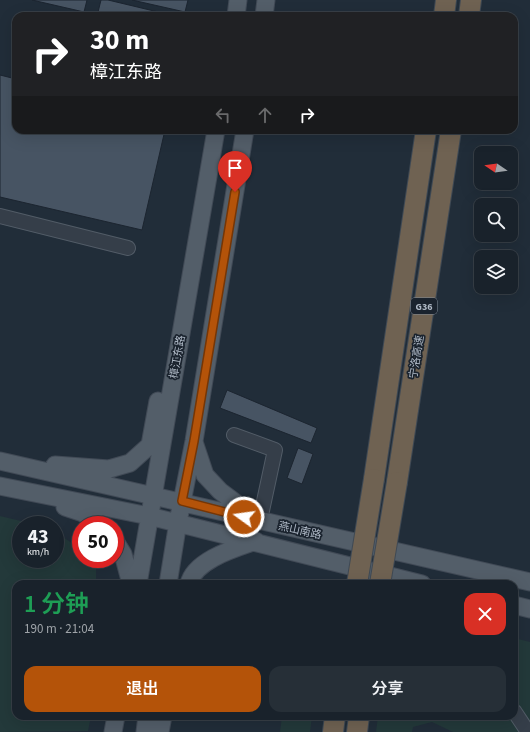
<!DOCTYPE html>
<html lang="zh">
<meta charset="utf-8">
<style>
body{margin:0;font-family:"Source Sans 3","Noto Sans SC",sans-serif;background:#262f37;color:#f1f3f6;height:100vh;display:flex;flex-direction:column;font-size:15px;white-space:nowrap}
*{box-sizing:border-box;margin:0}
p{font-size:13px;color:#9fa4a9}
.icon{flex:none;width:22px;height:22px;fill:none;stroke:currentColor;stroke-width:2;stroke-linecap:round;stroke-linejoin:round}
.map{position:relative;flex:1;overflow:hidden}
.panel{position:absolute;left:12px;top:580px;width:506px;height:140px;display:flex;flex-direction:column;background:#19222b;border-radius:12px;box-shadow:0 4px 16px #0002,0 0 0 1px #373f47}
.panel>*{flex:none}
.hud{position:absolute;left:12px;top:12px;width:506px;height:122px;border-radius:12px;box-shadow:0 4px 16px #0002,0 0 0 1px #373f47;background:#202124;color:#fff;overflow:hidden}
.needle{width:26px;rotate:283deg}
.fabs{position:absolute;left:474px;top:146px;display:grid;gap:8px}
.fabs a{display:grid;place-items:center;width:44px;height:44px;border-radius:8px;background:#19222b;box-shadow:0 4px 16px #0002,0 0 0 1px #373f47;font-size:20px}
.speed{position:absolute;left:12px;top:516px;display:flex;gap:8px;font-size:20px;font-weight:700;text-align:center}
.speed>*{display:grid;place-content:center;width:52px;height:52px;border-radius:50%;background:#19222b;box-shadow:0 4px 16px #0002,0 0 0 1px #373f47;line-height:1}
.speed small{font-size:10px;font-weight:400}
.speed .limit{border:6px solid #d22;background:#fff;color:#111}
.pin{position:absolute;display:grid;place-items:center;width:34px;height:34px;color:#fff;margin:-41px -17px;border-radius:50% 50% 50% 0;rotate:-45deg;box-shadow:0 0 4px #0007}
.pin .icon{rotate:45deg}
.me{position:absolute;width:44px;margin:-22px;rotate:284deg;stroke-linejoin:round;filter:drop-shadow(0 0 3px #0008)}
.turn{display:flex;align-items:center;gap:14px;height:84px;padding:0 12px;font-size:18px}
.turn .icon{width:52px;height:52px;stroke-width:2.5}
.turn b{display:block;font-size:28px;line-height:34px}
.lanes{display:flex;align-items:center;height:38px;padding:0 12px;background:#0003;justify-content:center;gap:20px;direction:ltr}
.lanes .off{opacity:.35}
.round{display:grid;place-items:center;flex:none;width:42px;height:42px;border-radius:12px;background:#262f37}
.head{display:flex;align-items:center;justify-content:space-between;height:68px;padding:0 12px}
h1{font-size:24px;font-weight:600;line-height:30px;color:#1e9e55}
.primary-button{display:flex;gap:8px;margin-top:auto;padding:8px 12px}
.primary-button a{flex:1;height:46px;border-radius:12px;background:#b45309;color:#fff;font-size:16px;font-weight:600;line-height:46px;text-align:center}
.primary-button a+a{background:#262f37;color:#f1f3f6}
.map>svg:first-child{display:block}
.green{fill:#23393a}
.building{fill:#475463;stroke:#1c2530}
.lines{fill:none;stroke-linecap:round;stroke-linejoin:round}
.minor-casing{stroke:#525c67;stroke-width:16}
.major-casing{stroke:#414a56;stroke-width:19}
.highway-casing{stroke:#3f4954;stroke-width:22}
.minor{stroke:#353e49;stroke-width:14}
.major{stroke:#535e69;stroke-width:17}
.highway{stroke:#6f6252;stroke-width:20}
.highway-bridge-casing{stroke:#3f4954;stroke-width:22;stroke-linecap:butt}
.highway-bridge{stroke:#6f6252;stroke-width:20}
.route-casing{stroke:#753606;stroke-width:10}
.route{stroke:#b45309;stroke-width:7}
.labels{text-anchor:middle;stroke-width:3.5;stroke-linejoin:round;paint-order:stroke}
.shield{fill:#1a232e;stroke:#828c98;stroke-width:1}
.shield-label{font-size:10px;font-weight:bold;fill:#afb9c6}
.street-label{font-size:11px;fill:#afb9c6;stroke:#1a232e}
</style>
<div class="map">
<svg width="530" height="732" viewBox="0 0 530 732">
<rect width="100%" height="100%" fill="#212d39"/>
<!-- green -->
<path class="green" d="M0 516 38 525H21V559H55V532L81 549V559H92L96 562V584H16V716H91L88 731 0 732Z
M514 638 530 642V732H453L432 722 413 727 412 732H376L378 716H514Z
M282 716H312L310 732H280Z"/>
<!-- building -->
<path class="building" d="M32 0H87L84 12Z
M101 0H108L175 16H97Z
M132 0H188L185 12Z
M0 75 16 79V130H165L142 230 0 197Z
M227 390 317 428 311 443 220 408Z
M298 448 313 454 302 484 287 478Z"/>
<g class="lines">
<!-- minor casing -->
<g class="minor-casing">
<path id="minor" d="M0 216 128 248
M234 435 275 450 260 520
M514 711 528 732"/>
</g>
<!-- major casing -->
<g class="major-casing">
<path id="major" d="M236 16 238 0
M264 16 266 0
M194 442 205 475 220 491 253 516
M0 461 530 582
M55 465 109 469 130 463 150 445 158 401
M0 486 149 516 422 584
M65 507 83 513 101 525
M115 541 123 554 131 584
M138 584 216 130
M168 584 178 522 194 441 245 130
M189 584C194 560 236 548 256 541
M514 605 530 609
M113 732 116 716
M145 732 147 716
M160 732 163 716"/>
</g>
<!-- highway casing -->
<g class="highway-casing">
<path id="highway" d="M444 16 446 0
M469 16 471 0
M374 479 426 130
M397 482 451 130
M333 732 335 716
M357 732 359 716"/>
</g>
<!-- minor -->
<use href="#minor" class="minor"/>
<!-- major -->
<use href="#major" class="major"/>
<!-- highway -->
<use href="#highway" class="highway"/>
<!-- highway-bridge casing -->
<g class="highway-bridge-casing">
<path id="highway-bridge" d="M357 584 374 479
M380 584 397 482"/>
</g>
<!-- highway-bridge -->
<use href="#highway-bridge" class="highway-bridge"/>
</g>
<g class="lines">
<!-- route casing -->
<g class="route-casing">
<path id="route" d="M235 192 194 441 182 501 244 517"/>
</g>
<!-- route -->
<use href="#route" class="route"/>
</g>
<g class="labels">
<!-- shield labels -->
<rect class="shield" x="411" y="298" width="26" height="16" rx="3"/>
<g class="shield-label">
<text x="424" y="310">G36</text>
</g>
<!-- street labels -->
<g class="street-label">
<text transform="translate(177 357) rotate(-80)" y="4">樟江东路</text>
<text transform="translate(416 357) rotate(-81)" y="4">宁洛高速</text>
<text transform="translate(300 530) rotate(13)" y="4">燕山南路</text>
</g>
</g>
</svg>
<div class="fabs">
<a><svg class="needle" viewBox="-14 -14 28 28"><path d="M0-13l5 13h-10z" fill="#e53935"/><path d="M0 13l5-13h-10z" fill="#9fa4a9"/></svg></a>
<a><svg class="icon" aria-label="search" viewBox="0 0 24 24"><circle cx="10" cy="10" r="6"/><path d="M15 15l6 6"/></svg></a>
<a><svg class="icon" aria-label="layers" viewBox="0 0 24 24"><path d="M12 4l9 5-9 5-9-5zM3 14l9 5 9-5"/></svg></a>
</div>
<div class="speed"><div>43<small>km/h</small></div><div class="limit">50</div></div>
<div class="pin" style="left:235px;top:192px;background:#d93025"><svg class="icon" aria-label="arrive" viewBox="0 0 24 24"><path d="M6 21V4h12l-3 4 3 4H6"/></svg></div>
<svg class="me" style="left:244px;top:517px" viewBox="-20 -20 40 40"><circle r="17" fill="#b45309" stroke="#fff" stroke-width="3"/><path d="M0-11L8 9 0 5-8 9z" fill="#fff"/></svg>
<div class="hud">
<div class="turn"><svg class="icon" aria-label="right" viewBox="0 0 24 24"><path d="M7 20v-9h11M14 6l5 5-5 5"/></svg><div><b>30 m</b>樟江东路</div></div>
<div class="lanes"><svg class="icon off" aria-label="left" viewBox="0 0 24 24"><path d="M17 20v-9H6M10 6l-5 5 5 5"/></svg><svg class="icon off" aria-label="ahead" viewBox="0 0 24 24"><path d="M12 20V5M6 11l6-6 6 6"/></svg><svg class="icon" aria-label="right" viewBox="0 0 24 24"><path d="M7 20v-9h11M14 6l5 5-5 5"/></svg></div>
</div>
<section class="panel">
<div class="head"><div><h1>1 分钟</h1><p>190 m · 21:04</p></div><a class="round" style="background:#d93025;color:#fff"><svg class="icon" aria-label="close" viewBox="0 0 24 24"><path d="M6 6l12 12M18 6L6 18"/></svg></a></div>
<div class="primary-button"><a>退出</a><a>分享</a></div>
</section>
</div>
